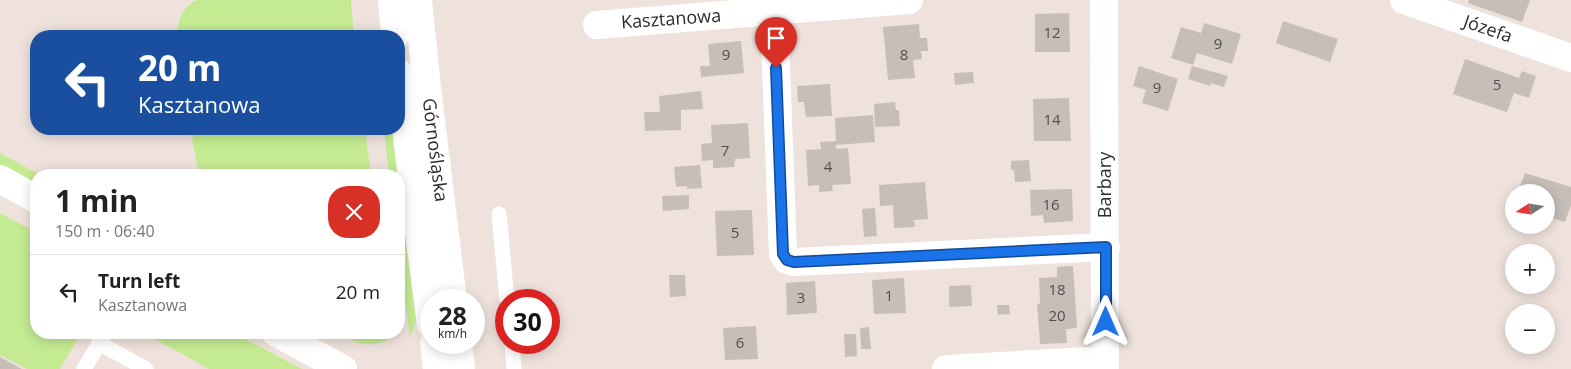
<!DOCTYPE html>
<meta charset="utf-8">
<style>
body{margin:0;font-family:"Open Sans",sans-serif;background:#f6f6f6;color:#222;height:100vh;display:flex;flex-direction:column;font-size:19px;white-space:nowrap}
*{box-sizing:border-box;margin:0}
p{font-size:16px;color:#767676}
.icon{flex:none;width:28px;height:28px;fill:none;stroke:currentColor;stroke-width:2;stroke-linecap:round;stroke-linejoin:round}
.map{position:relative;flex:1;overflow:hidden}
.panel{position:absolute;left:30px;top:169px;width:375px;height:170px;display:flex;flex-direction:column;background:#fff;border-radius:20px;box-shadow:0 2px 12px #0003}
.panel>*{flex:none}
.guide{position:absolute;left:30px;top:30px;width:375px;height:105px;border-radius:20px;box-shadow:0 2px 12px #0003;background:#1a4fa0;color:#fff;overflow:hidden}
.needle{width:32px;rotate:258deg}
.buttons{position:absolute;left:1505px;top:184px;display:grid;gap:10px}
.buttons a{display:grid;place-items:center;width:50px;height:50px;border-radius:50%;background:#fff;box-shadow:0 2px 12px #0003;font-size:25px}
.speed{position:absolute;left:420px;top:289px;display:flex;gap:10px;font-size:25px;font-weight:700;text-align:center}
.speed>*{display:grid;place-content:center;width:65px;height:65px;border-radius:50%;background:#fff;box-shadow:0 2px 12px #0003;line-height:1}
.speed small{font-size:12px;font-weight:400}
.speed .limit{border:8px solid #d22;background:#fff;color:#111}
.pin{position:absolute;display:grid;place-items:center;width:42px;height:42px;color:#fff;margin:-51px -21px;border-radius:50% 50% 50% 0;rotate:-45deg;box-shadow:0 0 5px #0007}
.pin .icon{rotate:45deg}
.me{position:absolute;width:55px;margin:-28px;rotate:0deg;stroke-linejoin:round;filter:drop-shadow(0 0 4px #0008)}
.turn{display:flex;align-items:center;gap:18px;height:105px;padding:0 25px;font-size:22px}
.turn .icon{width:65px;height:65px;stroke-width:2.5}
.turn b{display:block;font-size:35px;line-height:42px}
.round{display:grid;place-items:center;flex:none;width:52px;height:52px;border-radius:20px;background:#f6f6f6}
.overview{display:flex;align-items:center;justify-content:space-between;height:85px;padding:0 25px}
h1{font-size:30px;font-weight:700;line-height:38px}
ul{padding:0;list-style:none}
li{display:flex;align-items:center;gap:15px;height:75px;padding:0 25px;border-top:1px solid #e0e0e0}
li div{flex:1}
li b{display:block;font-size:19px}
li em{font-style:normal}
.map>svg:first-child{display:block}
.green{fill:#c4eb92}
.building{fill:#c6beb7}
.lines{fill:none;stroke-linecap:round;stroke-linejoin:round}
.service{stroke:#fff;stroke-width:15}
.minor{stroke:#fff;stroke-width:28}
.tertiary{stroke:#fff;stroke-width:28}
.route-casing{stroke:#114b97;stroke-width:12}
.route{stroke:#1a73e8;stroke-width:9}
.labels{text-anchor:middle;stroke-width:5;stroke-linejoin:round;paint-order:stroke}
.number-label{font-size:15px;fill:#52504e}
.street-label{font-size:18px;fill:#2b2b2b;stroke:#fff}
</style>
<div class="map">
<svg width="1571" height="369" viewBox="0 0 1571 369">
<rect width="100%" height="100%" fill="#efe2dc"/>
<!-- green -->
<path class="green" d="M197 0H351L354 36H178C176 22 183 6 197 0Z
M190 129H365L371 175H199Z
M384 129H392L397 175H389Z
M0 153 40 175H36V187L0 167Z
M399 189 416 320 410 338 399 251Z
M0 213 36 232V332L81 333 60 369H27L0 355Z
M144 333H234L302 369H209Z
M337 333H387V340C367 349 355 342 337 333Z"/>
<!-- building -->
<path class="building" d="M1469 0H1530L1522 22 1468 3Z
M1069 13 1070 52H1035V14Z
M1283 21 1338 39 1330 62 1276 43Z
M1204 23 1241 34 1232 64 1197 53 1193 65 1171 58 1181 27 1201 33Z
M919 24 920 38H927L928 51H921L922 59 913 60 915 78 888 80 883 27Z
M741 41 744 73 701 77 700 66H710L708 44Z
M1465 59 1519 78 1522 71 1536 76 1529 98 1514 93 1507 112 1453 94Z
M1139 66 1178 79 1168 111 1142 103 1146 90 1133 86Z
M1192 66 1228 76 1224 87 1211 83 1210 86 1188 79Z
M973 72 974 83 955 85 954 73Z
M830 84 832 116 806 117 804 102H798L797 86Z
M701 91 703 109 681 110V130L645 131 644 112H660L659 96Z
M1069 98 1071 141H1034L1033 99Z
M895 102 896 110H899L900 126 875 127 874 104Z
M873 115 875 142 836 145V149L848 148 851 184 832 185 833 191 819 192V185L808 186 806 150 821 149 820 142 836 141 835 118Z
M748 123 750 158 735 159 734 167 713 168V160L702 161 701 144 712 143 711 125Z
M1029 160 1031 181 1015 182 1014 170H1011V161Z
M700 165 702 188 687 189V186L676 187 674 167Z
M1525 173 1571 187V205L1565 222 1546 216V192H1518Z
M925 182 928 219 914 220 915 227 894 228 893 205 880 206 879 185Z
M1072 189 1073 221 1044 223 1043 215 1031 216 1030 190Z
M689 195V209L663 211 662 196Z
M875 208 877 236 864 237 862 209Z
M752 210 754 255 717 256 715 211Z
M1073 266 1077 328 1066 329 1067 343 1040 344 1037 304H1040L1039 278 1057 277V267Z
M669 275H685L686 296 670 297Z
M904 278 906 313 874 314 872 280Z
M815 281 817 313 787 315 786 283Z
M971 285 972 306 949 307V286Z
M997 305H1009L1010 314 998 315Z
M756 326 758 359 725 360 723 328Z
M869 327 871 349H861L860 328Z
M844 334H856L857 356 845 357Z
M0 357 22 369H0Z"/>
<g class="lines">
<!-- service -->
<path class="service" d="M499 214 507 300
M512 342 514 369
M99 343 146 369
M84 369 106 332"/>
<!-- minor -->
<path class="minor" d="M1104 0 1105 369
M1404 0 1571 58
M774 12 783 254 787 260 794 262 1106 247
M597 25 909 0
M0 179 36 199
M275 332 343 369
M946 369 1105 360"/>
<!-- tertiary -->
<path class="tertiary" d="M392 0 395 36
M418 0 427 88 453 300
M399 73 431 325
M434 342 437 369
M458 342 461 369"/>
</g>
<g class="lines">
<!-- route casing -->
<g class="route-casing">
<path id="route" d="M776 68 783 254 787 260 794 262 1106 247V322"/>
</g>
<!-- route -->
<use href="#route" class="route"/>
</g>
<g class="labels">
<!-- number labels -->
<g class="number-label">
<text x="1052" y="38">12</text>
<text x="1218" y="49">9</text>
<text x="726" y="60">9</text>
<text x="904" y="60">8</text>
<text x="1497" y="90">5</text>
<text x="1157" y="93">9</text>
<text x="1052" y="125">14</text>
<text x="725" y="156">7</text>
<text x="828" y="172">4</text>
<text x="1051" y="210">16</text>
<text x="735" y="238">5</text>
<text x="1057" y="295">18</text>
<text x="889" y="301">1</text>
<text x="801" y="303">3</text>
<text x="1057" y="321">20</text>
<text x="740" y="348">6</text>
</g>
<!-- street labels -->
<g class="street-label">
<text transform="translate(671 19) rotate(-4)" y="6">Kasztanowa</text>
<text transform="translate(1488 29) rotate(19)" y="6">Józefa</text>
<text transform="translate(435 150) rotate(83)" y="6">Górnośląska</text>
<text transform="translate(1105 185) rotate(-90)" y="6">Barbary</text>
</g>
</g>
</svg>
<div class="buttons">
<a><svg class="needle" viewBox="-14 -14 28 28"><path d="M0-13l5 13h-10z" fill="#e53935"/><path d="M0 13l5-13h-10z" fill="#767676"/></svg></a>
<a>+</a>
<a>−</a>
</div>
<div class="speed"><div>28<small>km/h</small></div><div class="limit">30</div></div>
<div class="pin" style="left:776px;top:68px;background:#d93025"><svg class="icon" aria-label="arrive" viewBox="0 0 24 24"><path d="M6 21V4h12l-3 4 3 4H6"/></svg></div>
<svg class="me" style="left:1106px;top:322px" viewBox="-20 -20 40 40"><path d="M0-17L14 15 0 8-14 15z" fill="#1a73e8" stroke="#fff" stroke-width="4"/></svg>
<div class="guide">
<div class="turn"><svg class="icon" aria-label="left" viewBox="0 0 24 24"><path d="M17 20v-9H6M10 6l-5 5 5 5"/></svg><div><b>20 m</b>Kasztanowa</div></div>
</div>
<section class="panel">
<div class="overview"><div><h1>1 min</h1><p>150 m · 06:40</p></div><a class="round" style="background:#d93025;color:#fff"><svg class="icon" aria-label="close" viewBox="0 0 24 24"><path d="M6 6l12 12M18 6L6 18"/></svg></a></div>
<ul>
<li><svg class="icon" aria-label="left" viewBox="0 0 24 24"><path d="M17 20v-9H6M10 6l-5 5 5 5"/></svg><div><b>Turn left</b><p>Kasztanowa</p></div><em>20 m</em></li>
</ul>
</section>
</div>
